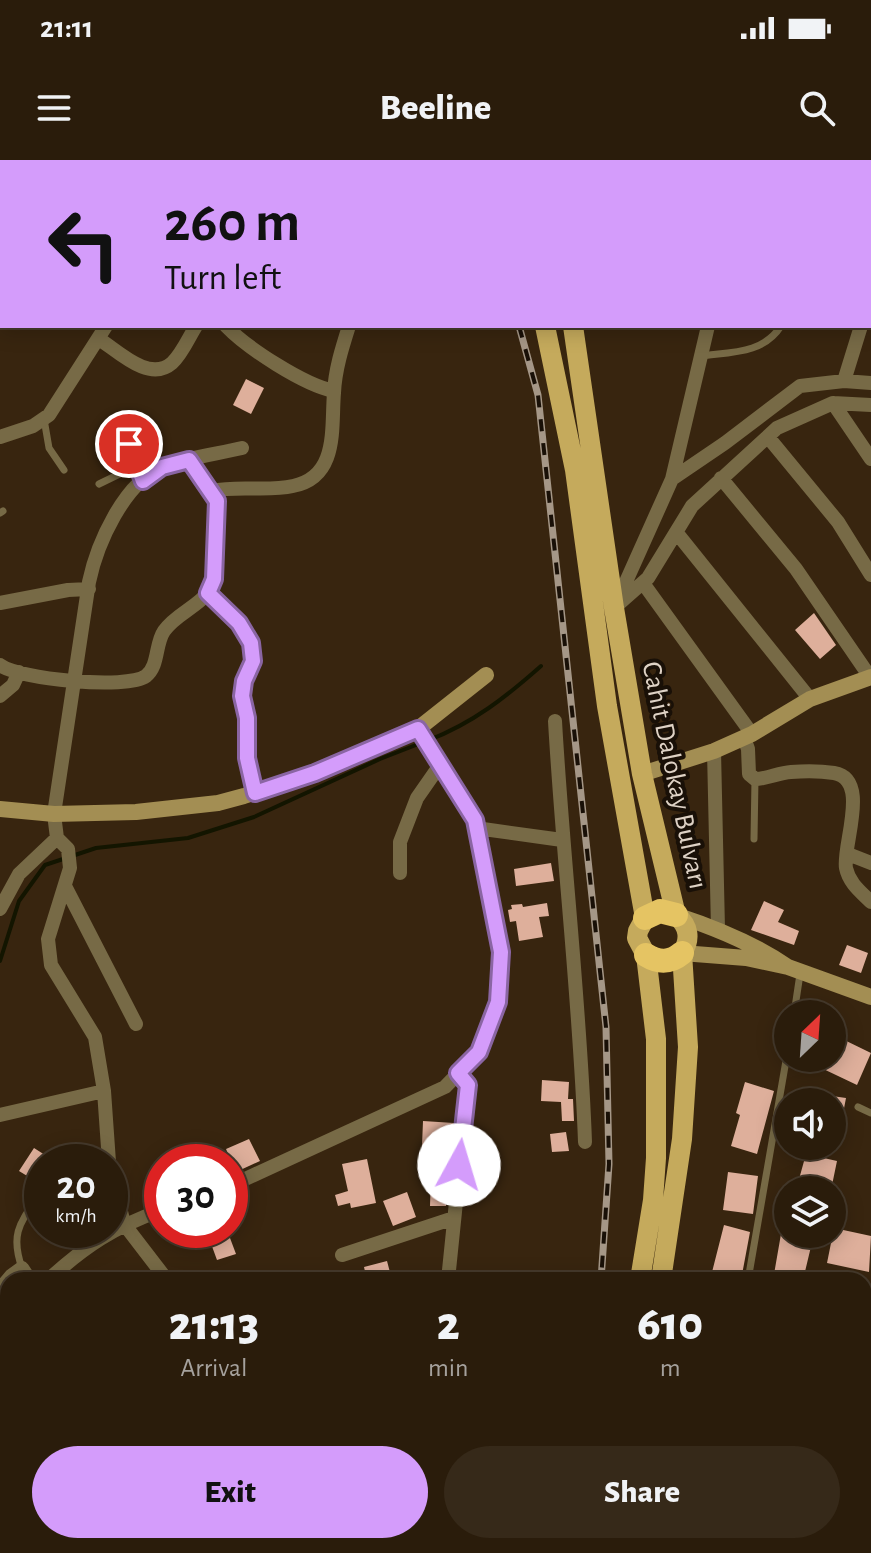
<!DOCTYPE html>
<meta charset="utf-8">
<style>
body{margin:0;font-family:"Alegreya Sans",sans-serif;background:#362919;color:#f1f3f6;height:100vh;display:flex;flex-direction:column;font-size:30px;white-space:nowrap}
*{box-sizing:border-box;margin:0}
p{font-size:26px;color:#a5a19d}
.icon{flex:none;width:44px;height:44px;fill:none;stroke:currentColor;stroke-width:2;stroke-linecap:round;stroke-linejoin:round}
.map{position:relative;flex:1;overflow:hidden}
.panel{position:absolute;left:0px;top:1112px;width:872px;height:282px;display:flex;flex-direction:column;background:#2a1c0b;border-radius:24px 24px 0 0;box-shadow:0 4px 20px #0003,0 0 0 2px #463a2c}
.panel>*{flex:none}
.hud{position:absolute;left:0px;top:0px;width:872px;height:168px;box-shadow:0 4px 20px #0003,0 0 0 2px #463a2c;background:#d49cfb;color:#111;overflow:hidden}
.needle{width:52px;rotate:25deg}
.fabs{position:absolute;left:774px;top:840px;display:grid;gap:16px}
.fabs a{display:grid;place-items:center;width:72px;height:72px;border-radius:50%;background:#2a1c0b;box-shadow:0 4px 20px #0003,0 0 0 2px #463a2c;font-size:40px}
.speed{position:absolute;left:24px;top:984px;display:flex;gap:16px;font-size:40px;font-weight:700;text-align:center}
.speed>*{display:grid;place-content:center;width:104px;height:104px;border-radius:50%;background:#2a1c0b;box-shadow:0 4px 20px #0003,0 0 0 2px #463a2c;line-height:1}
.speed small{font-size:20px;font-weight:400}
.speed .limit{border:12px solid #d22;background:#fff;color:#111}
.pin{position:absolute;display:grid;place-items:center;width:68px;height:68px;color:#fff;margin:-34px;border:4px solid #fff;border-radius:50%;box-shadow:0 2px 8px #0007}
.me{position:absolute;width:88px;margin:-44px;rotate:6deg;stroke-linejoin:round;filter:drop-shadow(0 0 6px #0008)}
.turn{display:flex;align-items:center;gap:28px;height:168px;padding:0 32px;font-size:36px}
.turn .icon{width:104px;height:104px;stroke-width:2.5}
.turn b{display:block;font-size:56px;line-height:68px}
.eta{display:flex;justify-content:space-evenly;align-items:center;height:136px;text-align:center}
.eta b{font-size:48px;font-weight:800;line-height:56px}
.action{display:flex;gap:16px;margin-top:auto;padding:16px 32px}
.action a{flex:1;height:92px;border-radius:48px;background:#d49cfb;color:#111;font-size:32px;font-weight:800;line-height:92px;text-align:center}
.action a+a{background:#362919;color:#f1f3f6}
.status{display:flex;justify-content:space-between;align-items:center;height:56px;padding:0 40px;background:#2a1c0b;direction:ltr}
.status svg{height:22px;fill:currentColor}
header{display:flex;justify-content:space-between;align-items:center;height:104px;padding:0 32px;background:#2a1c0b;font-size:36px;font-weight:800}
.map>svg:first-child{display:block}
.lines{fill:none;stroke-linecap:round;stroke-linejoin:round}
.stream{stroke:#131500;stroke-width:4}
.building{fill:#deaf9b}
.lane{stroke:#776a46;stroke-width:7}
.street{stroke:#776a46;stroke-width:14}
.secondary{stroke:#a38e53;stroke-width:16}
.primary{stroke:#c5aa5c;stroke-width:20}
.highway{stroke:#e5c463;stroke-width:24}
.rail-casing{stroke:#a59787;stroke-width:7}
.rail{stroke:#191007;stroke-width:4;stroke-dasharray:12;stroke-linecap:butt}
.route-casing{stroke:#8a65a3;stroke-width:20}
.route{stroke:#d49cfb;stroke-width:14}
.labels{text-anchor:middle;stroke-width:8;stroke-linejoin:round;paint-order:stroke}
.street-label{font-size:28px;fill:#ded2c5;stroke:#191007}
</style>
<div class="status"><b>21:11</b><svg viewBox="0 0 49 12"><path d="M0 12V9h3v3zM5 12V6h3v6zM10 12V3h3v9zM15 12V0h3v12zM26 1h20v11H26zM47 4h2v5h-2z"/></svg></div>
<header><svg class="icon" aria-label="menu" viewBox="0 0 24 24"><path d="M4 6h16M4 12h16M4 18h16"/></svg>Beeline<svg class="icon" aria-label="search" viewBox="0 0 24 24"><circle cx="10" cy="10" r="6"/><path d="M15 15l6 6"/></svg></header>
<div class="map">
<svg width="871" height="1393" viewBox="0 0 871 1393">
<rect width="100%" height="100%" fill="#38250f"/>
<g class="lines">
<!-- stream -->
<path class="stream" d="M429 580C473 563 506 537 541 506
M0 801 19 741 45 705 96 688 188 678 254 657 380 599 421 583"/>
</g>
<!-- building -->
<path class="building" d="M246 219 264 228 251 254 233 245Z
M814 453 836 485 820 499 795 470Z
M551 703 554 721 516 726 514 709Z
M764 741 784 750 778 762 799 771 794 785 751 770Z
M547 743 549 756 539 757 543 777 519 781 516 761 510 762 508 750 512 749 511 745 522 744 523 747Z
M847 785 868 793 861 813 839 805Z
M832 874 871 893 857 925 817 906 821 898H832Z
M542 920 569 922 568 939H573L574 961H562L561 942 541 941Z
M745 922 774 931 757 994 731 986 740 955 736 953Z
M832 936 846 938 837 985H832Z
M423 961 454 963 452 987 422 986Z
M566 972 569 991 552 992 550 974Z
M249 979 260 1001 236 1012 226 989Z
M34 988 56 1002H42V1025L19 1011Z
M806 994 837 1001 831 1030H796Z
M367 999 376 1043 351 1048 350 1043 338 1046 335 1035 348 1031 342 1004Z
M728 1012 758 1016 753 1054 723 1050Z
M431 1015H449L446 1046H430Z
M407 1032 416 1057 393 1066 383 1041Z
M724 1065 750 1072 741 1120H710Z
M834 1068 871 1076 869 1112 827 1103Z
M206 1070H227L236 1094 217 1100Z
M781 1074H814L803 1120H773Z
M387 1101 392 1120H367L364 1107Z"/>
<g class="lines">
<!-- lane -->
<path class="lane" d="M0 27 2 24
M701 196C731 192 763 194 781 166
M44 259 49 288 64 310
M129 284 137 308
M99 324 136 306
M0 353 3 351
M754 679 755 619
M794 854 800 814
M858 947 871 953
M22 1108C9 1071 22 1061 42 1031
M748 1120 788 889
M700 1393 701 1386
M802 1393 804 1386"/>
<!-- street -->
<path class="street" d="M26 0V2
M433 2 434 0
M870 88H871
M870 163H871
M226 166C247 188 304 225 334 231
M99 179C118 191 149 223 172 203 182 194 189 177 196 166
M844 221 861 166
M833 243 871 299
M0 277 33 266 49 255 106 166
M768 277 838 362 871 415
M721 318 796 409 870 517
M672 319 725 283 800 226 844 221 871 223
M212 331C239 325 267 332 293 326 339 317 331 267 334 233 335 210 342 188 349 166
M676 372 810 539
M643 423 752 574
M208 433 239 463 251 483 253 501 244 521 242 536 247 558V598L255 633
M0 443 68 430 89 429
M616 444 672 319 708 166
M614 448 648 418 692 346 777 268 833 243 871 245
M0 505C18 519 127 530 146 516 159 506 155 484 164 471 177 452 203 446 213 424L217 341 189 300
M0 536 13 525 19 512
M555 561C563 701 580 841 585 982
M744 578 748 589 749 614 755 619C767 619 778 613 791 612 804 611 821 611 834 613 871 619 842 686 846 708 849 723 861 732 871 742
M714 591 718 769
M476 668 562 680
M848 694 871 703
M400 713V682L417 638 440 605
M65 726 136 864
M0 749 19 714 57 678
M0 955 104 931
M109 1002 104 931 95 877 51 805 48 779 70 708 68 689 57 678 54 654 89 422C97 384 124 322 163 307 188 297 217 294 242 288
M110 1006 124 1064 167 1120
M230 1026 445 927 479 892 498 842 501 792 475 660 418 569
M342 1095 454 1058
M48 1120C85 1086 114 1067 162 1050
M448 1120 468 925 458 913
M0 1129 11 1116 22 1108 30 1120
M0 1178 8 1168
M0 1318 8 1316
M122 1386 125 1393
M322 1386 323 1393
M278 1393 299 1386"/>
<!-- secondary -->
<path class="secondary" d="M88 0 93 2
M239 2 242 0
M766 2 773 0
M642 614 714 591 752 574 810 539 871 517
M0 649 54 654 136 652 218 643 244 636 315 613 414 572 486 515
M676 755C716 768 753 783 788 807L746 798 682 793
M788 807 871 837"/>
<!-- primary -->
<path class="primary" d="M497 0V2
M529 0 530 2
M545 166 575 310 607 546 645 758 638 771 637 778 646 795 656 879V998L653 1040 640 1120
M573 166 614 448 642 614 676 755C689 766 691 779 682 793L688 887 682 979 661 1120
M589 1393 591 1386
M608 1393 610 1386"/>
<!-- highway -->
<path class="highway" d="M645 758 660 751 676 755
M646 795C659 803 670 803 682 793"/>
<!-- rail casing -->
<g class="rail-casing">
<path id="rail" d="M465 0 466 2
M519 166 538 235 606 867 609 1004 601 1120
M556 1393 558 1386"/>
</g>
<!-- rail -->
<use href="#rail" class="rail"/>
</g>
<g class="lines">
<!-- route casing -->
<g class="route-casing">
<path id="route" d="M129 284 143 321 162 307 189 300 217 341 214 419 208 433 239 463 251 483 253 501 244 521 242 536 247 558V598L255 633 315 613 418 569 475 660 501 792 498 842 479 892 458 913 468 925 459 1005"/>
</g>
<!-- route -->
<use href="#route" class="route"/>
</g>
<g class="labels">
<!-- street labels -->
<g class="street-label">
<text transform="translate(676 615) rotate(78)" y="10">Cahit Dalokay Bulvarı</text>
</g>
</g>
</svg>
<div class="fabs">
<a><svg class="needle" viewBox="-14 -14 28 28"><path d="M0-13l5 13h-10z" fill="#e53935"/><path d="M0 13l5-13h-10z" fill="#a5a19d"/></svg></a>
<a><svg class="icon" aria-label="sound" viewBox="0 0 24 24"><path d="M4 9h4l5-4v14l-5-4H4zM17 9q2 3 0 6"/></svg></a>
<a><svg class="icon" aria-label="layers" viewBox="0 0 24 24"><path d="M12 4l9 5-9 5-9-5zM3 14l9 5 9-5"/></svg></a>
</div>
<div class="speed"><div>20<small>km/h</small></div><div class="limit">30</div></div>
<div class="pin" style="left:129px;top:284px;background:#d93025"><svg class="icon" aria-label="arrive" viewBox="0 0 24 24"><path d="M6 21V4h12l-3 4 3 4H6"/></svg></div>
<svg class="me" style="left:459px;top:1005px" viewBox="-20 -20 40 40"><circle r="19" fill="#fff"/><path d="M0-13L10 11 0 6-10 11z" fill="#d49cfb"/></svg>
<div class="hud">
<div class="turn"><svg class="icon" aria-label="left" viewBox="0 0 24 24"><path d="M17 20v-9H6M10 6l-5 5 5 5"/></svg><div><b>260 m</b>Turn left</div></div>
</div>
<section class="panel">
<div class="eta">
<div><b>21:13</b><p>Arrival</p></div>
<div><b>2</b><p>min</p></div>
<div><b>610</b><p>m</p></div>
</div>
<div class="action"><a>Exit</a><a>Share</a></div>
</section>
</div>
